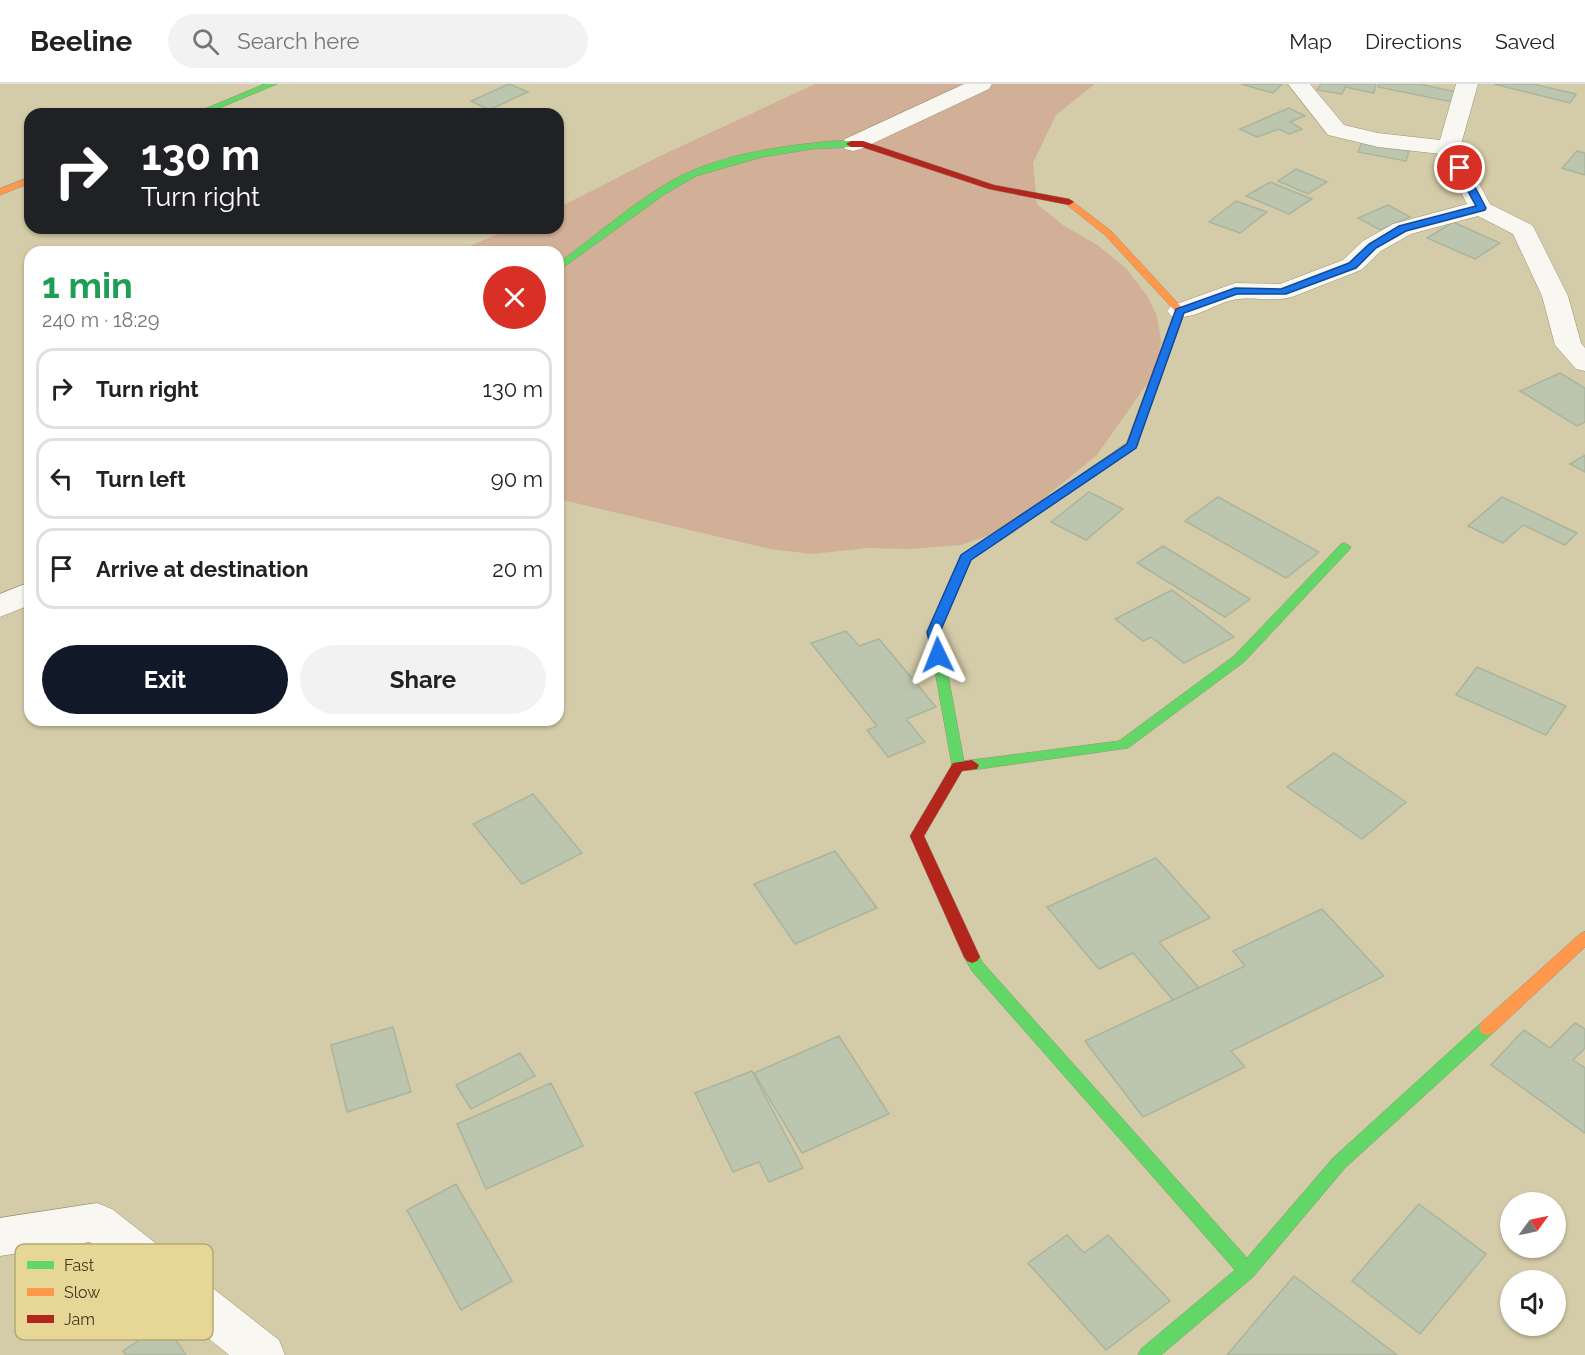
<!DOCTYPE html>
<meta charset="utf-8">
<style>
body{margin:0;font-family:Raleway,sans-serif;background:#f2f2f2;color:#222;height:100vh;display:flex;flex-direction:column;font-size:22px;white-space:nowrap}
*{box-sizing:border-box;margin:0}
p{font-size:20px;color:#767676}
.icon{flex:none;width:33px;height:33px;fill:none;stroke:currentColor;stroke-width:2;stroke-linecap:round;stroke-linejoin:round}
.map{position:relative;flex:1;overflow:hidden}
.sheet{position:absolute;left:24px;top:162px;width:540px;height:480px;display:flex;flex-direction:column;background:#fff;border-radius:18px;box-shadow:0 2px 4px #0004}
.sheet>*{flex:none}
.hud{position:absolute;left:24px;top:24px;width:540px;height:126px;border-radius:18px;box-shadow:0 2px 4px #0004;background:#202124;color:#fff;overflow:hidden}
.needle{width:39px;rotate:57deg}
.buttons{position:absolute;left:1500px;top:1108px;display:grid;gap:12px}
.buttons a{display:grid;place-items:center;width:66px;height:66px;border-radius:50%;background:#fff;box-shadow:0 2px 4px #0004;font-size:30px}
.pin{position:absolute;display:grid;place-items:center;width:51px;height:51px;color:#fff;margin:-26px;border:3px solid #fff;border-radius:50%;box-shadow:0 2px 6px #0007}
.me{position:absolute;width:66px;margin:-33px;rotate:358deg;stroke-linejoin:round;filter:drop-shadow(0 0 4px #0008)}
.turn{display:flex;align-items:center;gap:21px;height:126px;padding:0 18px;font-size:27px}
.turn .icon{width:78px;height:78px;stroke-width:2.5}
.turn b{display:block;font-size:42px;line-height:51px}
.round{display:grid;place-items:center;flex:none;width:63px;height:63px;border-radius:32px;background:#f2f2f2}
.summary{display:flex;align-items:center;justify-content:space-between;height:102px;padding:0 18px}
h1{font-size:36px;font-weight:700;line-height:45px;color:#1e9e55}
.button{display:flex;gap:12px;margin-top:auto;padding:12px 18px}
.button a{flex:1;height:69px;border-radius:36px;background:#111827;color:#fff;font-size:24px;font-weight:700;line-height:69px;text-align:center}
.button a+a{background:#f2f2f2;color:#222}
ul{padding:0;list-style:none}
li{display:flex;align-items:center;gap:18px;height:81px;margin:0 12px 9px;padding:0 6px;border:3px solid #e0e0e0;border-radius:18px}
li div{flex:1}
li b{display:block;font-size:22px}
li em{font-style:normal}
header{display:flex;align-items:center;gap:36px;box-sizing:border-box;height:84px;padding:0 30px;background:#fff;border-bottom:2px solid #e0e0e0}
header strong{font-size:28px}
nav{display:flex;gap:33px;margin-inline-start:auto;font-size:21px}
.search{width:420px;height:54px;background:#f2f2f2;display:flex;align-items:center;gap:15px;box-sizing:border-box;padding:0 21px;border-radius:33px;color:#767676;font-size:22px}
.map>svg:first-child{display:block}
.green{fill:#d2b098}
.building{fill:#bcc5ad;stroke:#abb49c;stroke-width:1.5}
.lines{fill:none;stroke-linecap:round;stroke-linejoin:round}
.street-casing{stroke:#979174;stroke-width:1}
.fast-casing{stroke:#979174;stroke-width:1}
.slow-casing{stroke:#979174;stroke-width:1}
.jam-casing{stroke:#979174;stroke-width:1}
.street{fill:#f9f7f2;fill-rule:evenodd}
.fast{fill:#63d668;fill-rule:evenodd}
.slow{fill:#ff974d;fill-rule:evenodd}
.jam{fill:#b3261e;fill-rule:evenodd}
.route{fill:#1a73e8;stroke:#114b97;stroke-width:1.5}
.key{fill:#e6d796;stroke:#b4a873;stroke-width:1.5}
.key-label{font-size:16px;fill:#413a20}
</style>
<header>
<strong>Beeline</strong>
<div class="search"><svg class="icon" aria-label="search" viewBox="0 0 24 24"><circle cx="10" cy="10" r="6"/><path d="M15 15l6 6"/></svg>Search here</div>
<nav><a>Map</a><a>Directions</a><a>Saved</a></nav>
</header>
<div class="map">
<svg width="1585" height="1271" viewBox="0 0 1585 1271">
<rect width="100%" height="100%" fill="#d4cca8"/>
<!-- green -->
<path class="green" d="M815 0H1095L1056 31 1033 79 1037 120 1064 142 1096 160 1126 184 1148 213 1157 232 1161 257 1157 286 1097 371 1005 446 961 461 909 465 867 464 812 470 770 465 558 415V168H456L512 144H558V124L660 72Z"/>
<!-- building -->
<path class="building" d="M509 0 528 8 489 26 471 17Z
M1241 0H1282L1273 9Z
M1321 0H1347L1342 10 1317 6Z
M1347 0H1376L1374 9 1345 3Z
M1379 0H1419L1457 8 1452 18 1378 3Z
M1494 0H1533L1576 10 1570 19Z
M1289 24 1305 32 1290 38 1302 45 1289 50 1279 45 1257 53 1240 45Z
M1362 58 1409 67 1406 77 1358 68Z
M1577 67 1585 69V91L1562 84Z
M1296 85 1327 98 1308 110 1278 97Z
M1270 98 1312 115 1289 130 1246 112Z
M1236 117 1267 128 1240 149 1209 138Z
M1388 121 1410 133 1380 146 1358 134Z
M1453 138 1500 159 1475 175 1427 154Z
M1560 289 1585 304V338L1577 342 1520 307Z
M1585 371V388L1570 380Z
M1089 408 1123 425 1086 456 1051 438Z
M1218 413 1319 468 1286 494 1185 437Z
M1502 413 1577 449 1565 461 1523 441 1503 459 1468 442Z
M1163 462 1250 515 1225 533 1137 479Z
M1172 506 1234 553 1184 579 1151 553 1143 557 1115 535Z
M846 547 859 562 879 555 936 623 906 635 925 658 888 673 867 646 877 642 811 559Z
M1477 583 1566 622 1546 651 1456 611Z
M1334 669 1406 718 1362 755 1287 703Z
M533 710 582 769 522 800 473 740Z
M835 767 877 824 795 860 754 800Z
M1156 774 1210 834 1159 858 1199 904 1173 916 1133 869 1099 885 1047 823Z
M1322 825 1384 892 1231 967 1245 983 1143 1033 1085 957 1245 882 1233 867Z
M1575 939 1585 945V964L1573 976 1585 984V1049L1491 981 1524 946 1550 964Z
M393 943 411 1008 347 1028 331 961Z
M839 952 889 1030 802 1069 754 989Z
M520 969 535 992 471 1025 456 1001Z
M752 987 803 1084 769 1098 759 1078 733 1088 695 1009Z
M551 999 583 1062 486 1105 457 1040Z
M456 1100 512 1197 461 1226 407 1126Z
M1419 1120 1486 1170 1420 1250 1352 1197Z
M1067 1151 1084 1169 1108 1151 1170 1217 1106 1266 1028 1179Z
M1294 1192 1397 1271H1227Z
M165 1239 186 1271H126L123 1267Z"/>
<g class="lines">
<!-- street casing -->
<g class="street-casing">
<path id="street" d="M964 0H992L989 5 861 65 853 67 845 65 842 60 845 55Z
M1288 0H1310L1344 41 1378 49 1440 56 1456 0H1478L1460 64 1490 120 1532 141 1535 146 1568 212 1581 259 1585 264V287L1576 285 1555 261 1542 212 1513 150 1478 132 1411 150 1381 167 1361 186 1292 213C1274 218 1257 213 1239 215 1216 217 1195 238 1171 232L1167 227 1171 222 1235 199 1280 200 1343 176 1363 157 1393 140 1467 120 1441 70 1378 63 1328 51Z
M30 498V521L0 533V510Z
M97 1119 112 1125 279 1256 285 1271H229L90 1158 0 1172V1134Z"/>
</g>
<!-- fast casing -->
<g class="fast-casing">
<path id="fast" d="M265 0H277L205 30H193Z
M833 57H851L856 60 851 63 812 65 762 73 696 92 665 110 558 187V179C596 152 632 119 673 96 720 70 781 62 833 57Z
M1133 355 1139 358 1136 364 971 476 940 548 965 683 958 688 953 687 928 548 960 474Z
M1345 459 1351 463 1349 466 1244 578 1128 664 972 686 967 685 965 681 972 676 1119 657 1234 572 1341 460Z
M972 867 977 869 983 879 1247 1174 1333 1074 1481 939 1487 937 1493 939 1495 944 1493 949 1345 1084 1253 1193 1161 1271H1138L1141 1265 1235 1186 972 887 964 873 967 869Z"/>
</g>
<!-- slow casing -->
<g class="slow-casing">
<path id="slow" d="M30 93V99L0 111V105Z
M1069 115 1111 147 1185 227 1137 360H1129L1127 358 1175 227 1105 151 1066 120V116Z
M1585 848V863L1493 949 1487 951 1481 949 1479 944 1481 939 1580 850Z"/>
</g>
<!-- jam casing -->
<g class="jam-casing">
<path id="jam" d="M863 57 994 101 1069 115 1074 118 1069 121 989 105 862 63H851L846 60 851 57Z
M972 676 979 681 977 685 962 687 924 752 980 873 977 877 972 879 967 877 964 873 910 752 953 679Z"/>
</g>
<!-- street -->
<use href="#street" class="street"/>
<!-- fast -->
<use href="#fast" class="fast"/>
<!-- slow -->
<use href="#slow" class="slow"/>
<!-- jam -->
<use href="#jam" class="jam"/>
</g>
<!-- route -->
<path class="route" d="M1457 82 1465 84 1486 124 1485 126 1406 147 1376 164 1356 184 1286 210H1237L1184 229 1136 364 971 476 940 548 944 571 942 574H933L927 548 961 471 1127 360 1176 225 1235 204 1281 205 1349 179 1369 160 1399 142 1476 122 1455 84Z"/>
<!-- legend -->
<rect x="15" y="1160" width="198" height="96" rx="9" class="key"/>
<rect x="27" y="1177" width="27" height="8" fill="#63d668"/>
<rect x="27" y="1204" width="27" height="8" fill="#ff974d"/>
<rect x="27" y="1231" width="27" height="8" fill="#b3261e"/>
<g class="key-label">
<text x="64" y="1187">Fast</text>
<text x="64" y="1214">Slow</text>
<text x="64" y="1241">Jam</text>
</g>
</svg>
<div class="buttons">
<a><svg class="needle" viewBox="-14 -14 28 28"><path d="M0-13l5 13h-10z" fill="#e53935"/><path d="M0 13l5-13h-10z" fill="#767676"/></svg></a>
<a><svg class="icon" aria-label="sound" viewBox="0 0 24 24"><path d="M4 9h4l5-4v14l-5-4H4zM17 9q2 3 0 6"/></svg></a>
</div>
<div class="pin" style="left:1460px;top:84px;background:#d93025"><svg class="icon" aria-label="arrive" viewBox="0 0 24 24"><path d="M6 21V4h12l-3 4 3 4H6"/></svg></div>
<svg class="me" style="left:938px;top:571px" viewBox="-20 -20 40 40"><path d="M0-17L14 15 0 8-14 15z" fill="#1a73e8" stroke="#fff" stroke-width="4"/></svg>
<div class="hud">
<div class="turn"><svg class="icon" aria-label="right" viewBox="0 0 24 24"><path d="M7 20v-9h11M14 6l5 5-5 5"/></svg><div><b>130 m</b>Turn right</div></div>
</div>
<section class="sheet">
<div class="summary"><div><h1>1 min</h1><p>240 m · 18:29</p></div><a class="round" style="background:#d93025;color:#fff"><svg class="icon" aria-label="close" viewBox="0 0 24 24"><path d="M6 6l12 12M18 6L6 18"/></svg></a></div>
<ul>
<li><svg class="icon" aria-label="right" viewBox="0 0 24 24"><path d="M7 20v-9h11M14 6l5 5-5 5"/></svg><div><b>Turn right</b></div><em>130 m</em></li>
<li><svg class="icon" aria-label="left" viewBox="0 0 24 24"><path d="M17 20v-9H6M10 6l-5 5 5 5"/></svg><div><b>Turn left</b></div><em>90 m</em></li>
<li><svg class="icon" aria-label="arrive" viewBox="0 0 24 24"><path d="M6 21V4h12l-3 4 3 4H6"/></svg><div><b>Arrive at destination</b></div><em>20 m</em></li>
</ul>
<div class="button"><a>Exit</a><a>Share</a></div>
</section>
</div>
